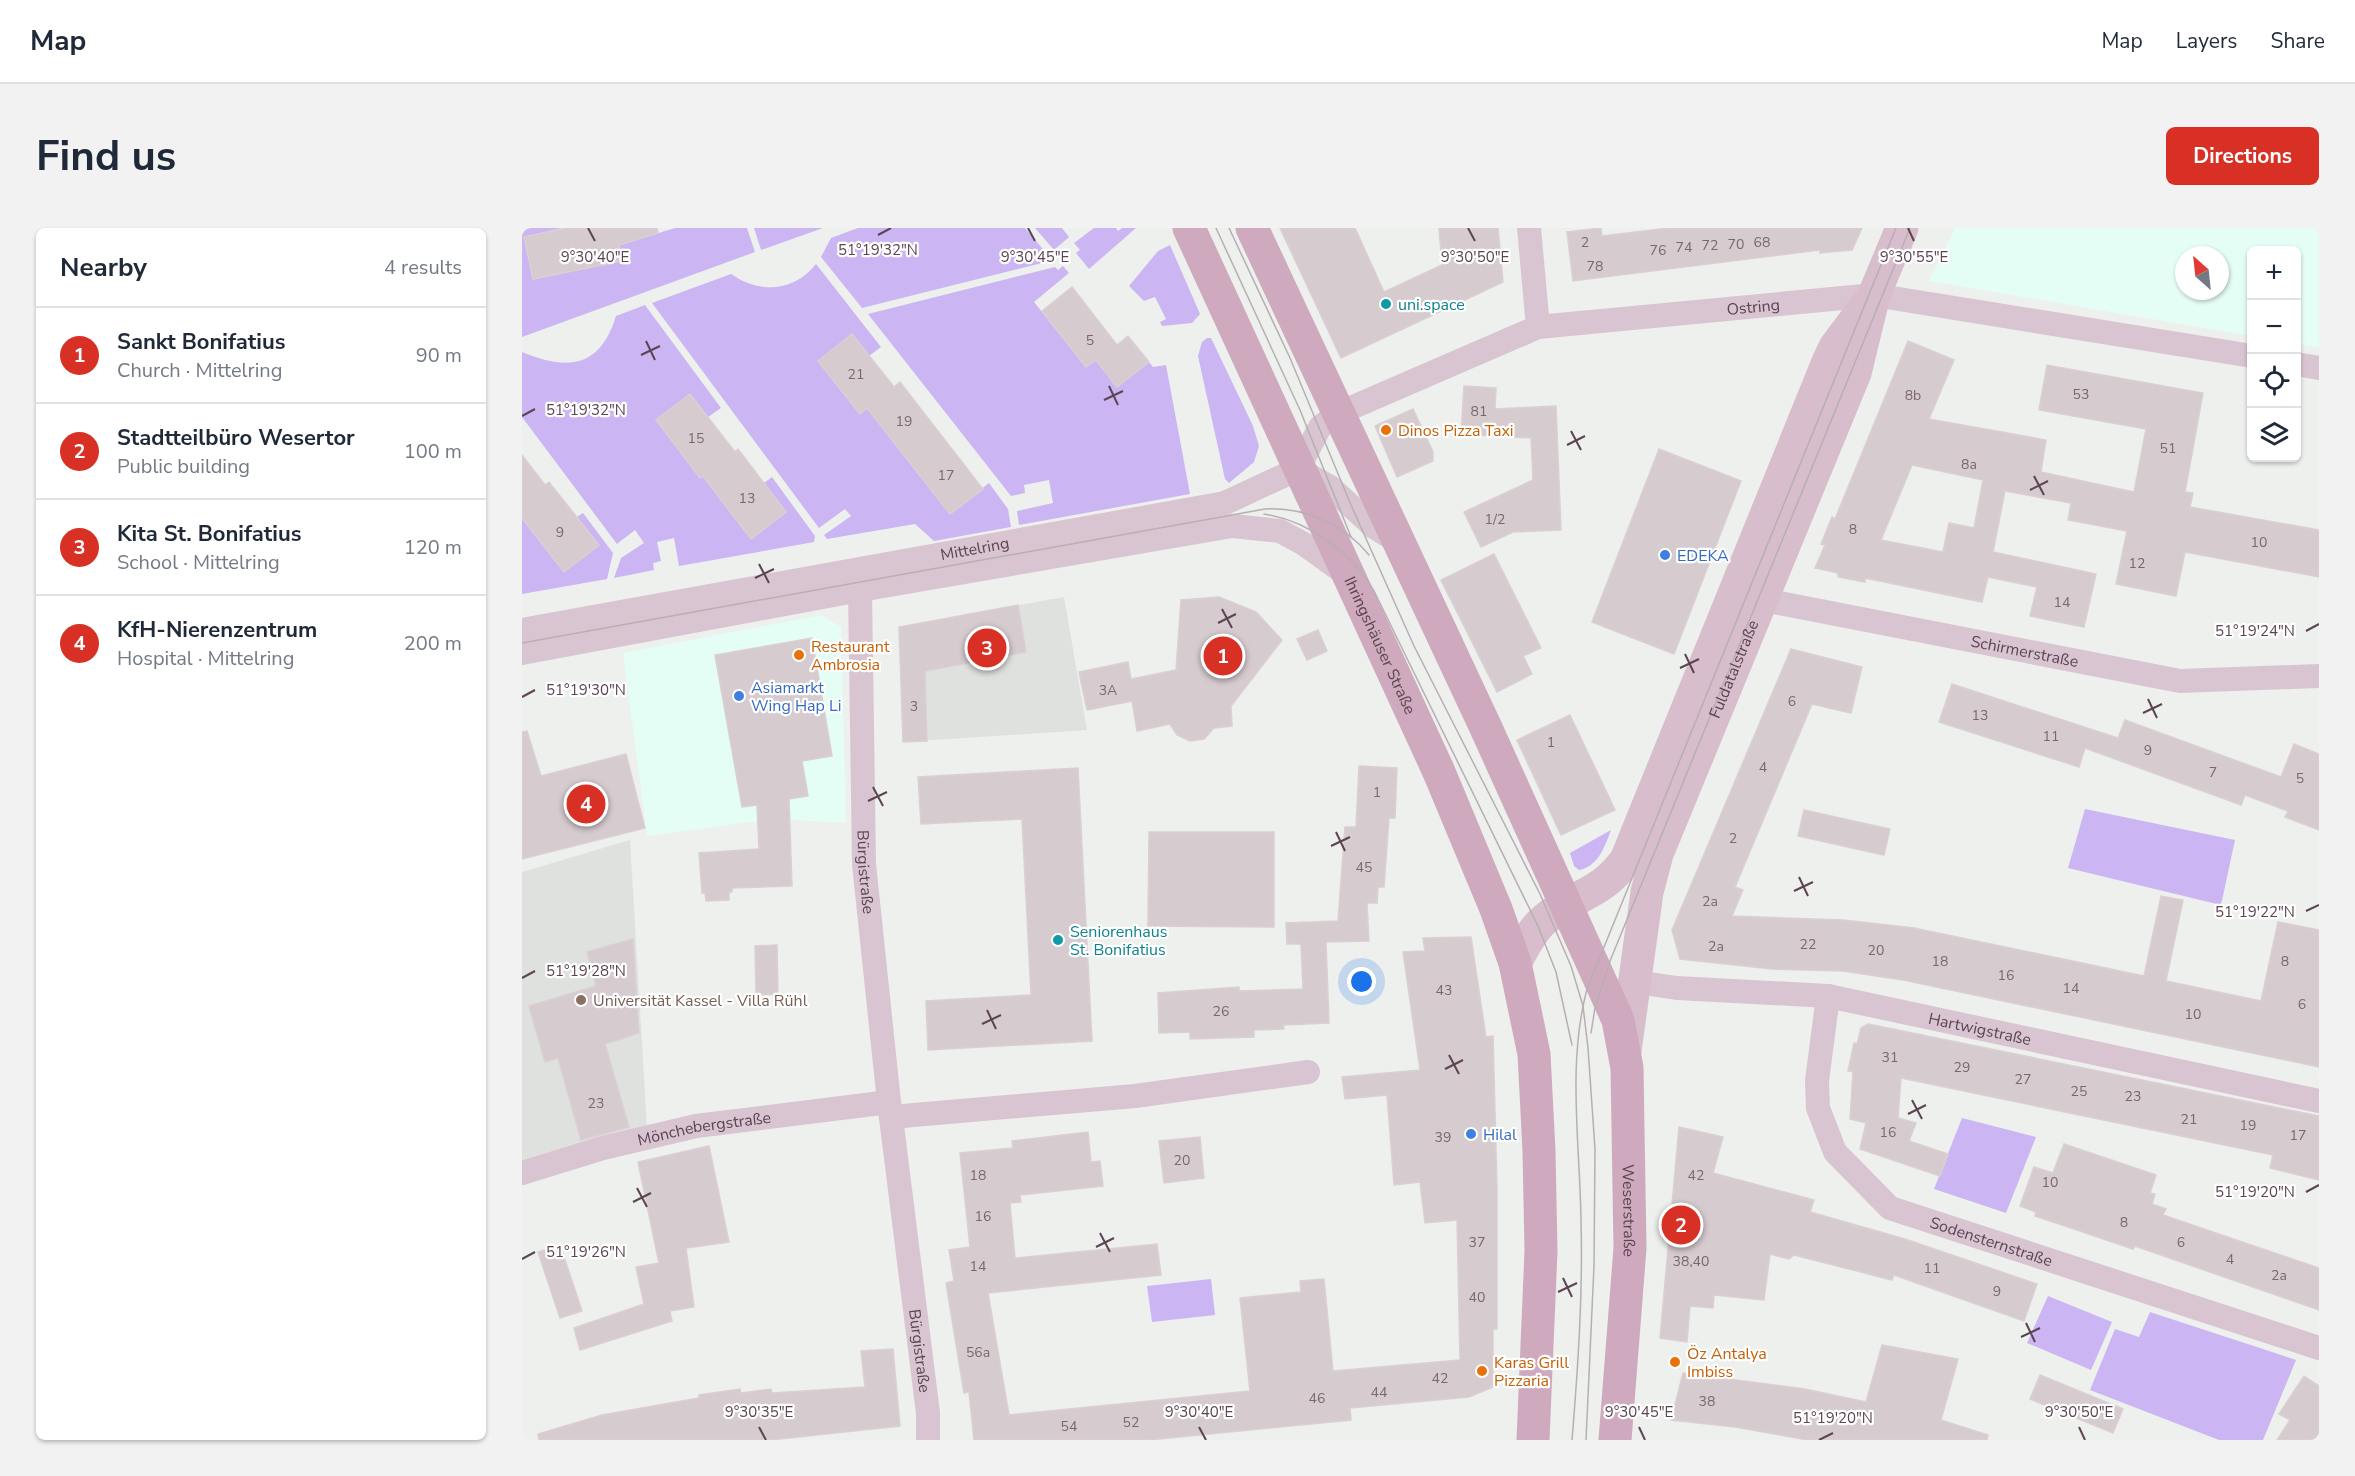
<!DOCTYPE html>
<meta charset="utf-8">
<style>
:root{--surface:#fff;--page:#f2f2f3;--text:#1f2937;--muted:#747a83;--line:#e0e1e3;--accent:#d93025}
body{margin:0;font-family:"Nunito Sans",sans-serif;background:var(--page);color:var(--text)}
.controls{position:absolute;right:18px;top:18px;display:grid;overflow:hidden;border-radius:9px;box-shadow:0 2px 4px #0004}
.controls button{width:54px;height:54px;display:grid;place-items:center;padding:0;border:0;border-bottom:2px solid var(--line);background:var(--surface);color:var(--text);font:30px sans-serif}
.compass{position:absolute;left:1653px;top:18px;width:54px;height:54px;border-radius:50%;background:var(--surface);box-shadow:0 2px 4px #0004;rotate:333deg}
.you{position:absolute;left:840px;top:754px;width:21px;height:21px;margin:-15px;border:4px solid #fff;border-radius:50%;background:#1a73e8;box-shadow:0 0 0 9px #1a73e833}
.badge{display:grid;place-items:center;width:39px;height:39px;border-radius:50%;background:var(--accent);color:#fff;font-size:20px;font-weight:700}
.pin{position:absolute;translate:-50% -50%;border:3px solid #fff;box-shadow:0 2px 6px #0006}
.list{margin:0;padding:0;list-style:none}
h2{display:flex;justify-content:space-between;align-items:center;height:78px;margin:0;padding:0 24px;font-size:26px}
h2 small{font-size:20px;font-weight:400;color:var(--muted)}
.list li{display:grid;grid-template-columns:39px 1fr auto;gap:18px;align-items:center;box-sizing:border-box;height:96px;padding:0 24px;border-top:2px solid var(--line)}
.list b{display:block;font-size:22px;white-space:nowrap}
.list p{margin:0;font-size:20px;white-space:nowrap;color:var(--muted)}
.list em{font-size:20px;font-style:normal;color:var(--muted)}
.icon{flex:none;width:33px;height:33px;fill:none;stroke:currentColor;stroke-width:2;stroke-linecap:round;stroke-linejoin:round}
.map{position:relative;flex:none;width:1797px;height:1212px;overflow:hidden;border-radius:9px}
header{display:flex;align-items:center;gap:36px;box-sizing:border-box;height:84px;padding:0 30px;background:var(--surface);border-bottom:2px solid var(--line)}
header strong{font-size:28px}
nav{display:flex;gap:33px;margin-inline-start:auto;font-size:21px}
.intro{display:flex;align-items:center;justify-content:space-between;box-sizing:border-box;height:144px;padding:0 36px}
h1{margin:0;font-size:42px}
.button{padding:15px 27px;border-radius:9px;background:var(--accent);color:#fff;font-size:21px;font-weight:700}
main{display:flex;gap:36px;padding:0 36px}
aside{flex:1;background:var(--surface);border-radius:9px;box-shadow:0 2px 4px #0004}
.map>svg:first-child{display:block}
.commercial{fill:#e4fdf5;fill-rule:evenodd}
.education{fill:#dfe1de}
.green{fill:#cbb6f3}
.building{fill:#d6cbcf;stroke:#dad0d3;stroke-width:1.5;fill-rule:evenodd}
.lines{fill:none;stroke-linecap:round;stroke-linejoin:round}
.street{stroke:#d9c5d1;stroke-width:24}
.secondary{stroke:#d8bdcc;stroke-width:33}
.primary{stroke:#cfaabe;stroke-width:33}
.tram{stroke:#b8afb3;stroke-width:1.5}
.ticks{fill:none;stroke:#5c4452;stroke-width:2}
.culture-dot{fill:#0f9aa8;stroke:#fff;stroke-width:2}
.food-dot{fill:#e8710a;stroke:#fff;stroke-width:2}
.shop-dot{fill:#3f7fe0;stroke:#fff;stroke-width:2}
.education-dot{fill:#8d6e63;stroke:#fff;stroke-width:2}
.labels{text-anchor:middle;stroke-width:4.5;stroke-linejoin:round;paint-order:stroke}
.number-label{font-size:14px;fill:#7a6671}
.culture-label{font-size:16px;fill:#0d838f;stroke:#fff;text-anchor:start}
.street-label{font-size:16px;fill:#5c4452;stroke:#fff}
.food-label{font-size:16px;fill:#c56008;stroke:#fff;text-anchor:start}
.shop-label{font-size:16px;fill:#366cbe;stroke:#fff;text-anchor:start}
.education-label{font-size:16px;fill:#785e54;stroke:#fff;text-anchor:start}
.ticks-label{font-size:15px;text-anchor:middle;fill:#5c4452;stroke:#fff;stroke-width:4.5;stroke-linejoin:round;paint-order:stroke}
</style>
<header>
<strong>Map</strong>
<nav><a>Map</a><a>Layers</a><a>Share</a></nav>
</header>
<div class="intro"><h1>Find us</h1><a class="button">Directions</a></div>
<main>
<aside>
<h2>Nearby<small>4 results</small></h2>
<ul class="list">
<li><span class="badge">1</span><div><b>Sankt Bonifatius</b><p>Church · Mittelring</p></div><em>90 m</em></li>
<li><span class="badge">2</span><div><b>Stadtteilbüro Wesertor</b><p>Public building</p></div><em>100 m</em></li>
<li><span class="badge">3</span><div><b>Kita St. Bonifatius</b><p>School · Mittelring</p></div><em>120 m</em></li>
<li><span class="badge">4</span><div><b>KfH-Nierenzentrum</b><p>Hospital · Mittelring</p></div><em>200 m</em></li>
</ul>
</aside>
<div class="map">
<svg width="1797" height="1212" viewBox="0 0 1797 1212">
<rect width="100%" height="100%" fill="#edf0ed"/>
<g class="commercial">
<path d="M1433,0H1797V120L1775,116L1774,22H1730L1729,108L1407,53ZM1662,27H1698V63H1662Z"/>
<polygon points="299,387 319,399 324,595 251,591 125,608 101,425"/>
</g>
<g class="education">
<polygon points="542,369 565,502 381,514 377,399"/>
<polygon points="108,612 125,900 0,937 0,644"/>
</g>
<g class="green">
<polygon points="0,0 40,0 2,9 11,51 100,33 93,0 127,8 153,0 225,0 233,24 0,109"/>
<polygon points="232,0 301,0 239,22"/>
<polygon points="336,0 503,0 526,27 528,33 340,80 299,29 309,10"/>
<polygon points="513,0 540,0 547,9 532,22"/>
<polygon points="572,0 594,0 596,3 600,0 614,0 567,41 554,25 558,22 552,15"/>
<polygon points="648,17 678,86 670,95 640,98 638,94 644,91 633,69 622,73 607,58 636,23"/>
<path d="M294,36L359,119L347,128L330,106L296,133L337,185L345,180L428,286L467,255L486,281L489,299L412,313L393,296L305,311L302,307L329,288L323,281L297,300L130,75L209,46C238,66 272,64 294,36Z"/>
<polygon points="541,38 547,45 512,74 564,139 574,132 595,159 627,134 631,139 644,137 668,266 497,297 495,283 531,275 527,252 502,257 503,265 489,268 346,86 533,39 536,42"/>
<path d="M123,77L199,180L186,189L168,166L134,192L178,250L181,248L229,311L264,284L242,255L250,249L293,308L292,314L157,338L152,310L135,314L139,333L131,335L132,342L92,350L99,330L122,315L113,302L95,316L0,189V124C46,143 78,140 94,88Z"/>
<polygon points="685,110 689,110 731,198 737,218 732,234 707,255 703,251 676,128 680,114"/>
<polygon points="61,285 91,325 85,351 0,366 0,290 42,344 77,317 55,289"/>
<polygon points="1563,581 1713,612 1699,677 1546,640"/>
<path d="M1089,602C1083,618 1076,639 1057,642L1052,638L1048,625Z"/>
<polygon points="1440,890 1514,909 1484,985 1412,961"/>
<polygon points="689,1051 693,1087 630,1094 625,1058"/>
<polygon points="1526,1068 1590,1094 1569,1142 1505,1115"/>
<polygon points="1628,1084 1774,1132 1741,1212 1697,1212 1568,1162 1593,1101 1617,1109"/>
</g>
<g class="building">
<polygon points="45,0 135,0 136,5 97,17 100,33 11,51 2,9"/>
<polygon points="758,0 833,0 862,64 920,37 917,0 976,0 981,54 819,130"/>
<polygon points="1079,0 1080,8 1147,0 1340,0 1330,22 1298,25 1298,22 1051,53 1045,4"/>
<polygon points="550,59 595,117 606,108 627,134 595,159 574,132 564,139 520,83"/>
<polygon points="330,106 372,159 378,154 461,261 428,286 345,180 338,186 296,133"/>
<path d="M1386,113L1432,132L1407,191L1524,212L1519,244L1612,264L1624,201L1517,182L1525,137L1681,165L1663,264L1671,265L1668,279L1797,302V349L1663,324L1654,368L1594,356L1605,303L1546,292L1549,275L1483,263L1471,324L1574,346L1562,399L1508,388L1515,359L1466,349L1460,374L1343,350V354L1316,349V345L1293,340L1303,317L1299,316L1310,289L1313,291ZM1390,237L1461,252L1452,300L1427,295L1421,324L1359,312Z"/>
<polygon points="942,158 974,160 973,181 1034,178 1039,302 991,304 959,319 942,284 1011,252 1009,210 939,206"/>
<polygon points="168,166 213,224 216,221 264,284 229,311 181,248 178,250 134,192"/>
<polygon points="891,181 911,224 911,233 875,249 853,198"/>
<polygon points="1137,221 1219,253 1152,426 1070,394"/>
<polygon points="0,227 23,257 27,254 77,317 42,344 0,290"/>
<polygon points="972,326 1019,420 1001,428 1010,446 975,464 919,352"/>
<polygon points="697,369 734,384 760,412 709,478 710,498 692,500 682,511 668,513 655,507 648,496 615,503 610,473 565,482 557,444 606,434 609,451 654,442 659,372"/>
<polygon points="496,377 504,424 403,443 405,513 381,514 377,399"/>
<polygon points="796,402 805,423 785,432 775,411"/>
<polygon points="290,410 310,528 280,533 286,568 267,571 270,658 210,660 210,664 207,664 207,672 184,673 183,665 180,665 177,625 237,621 235,577 220,579 193,427"/>
<polygon points="1269,421 1340,439 1329,485 1290,476 1213,659 1221,662 1210,688 1322,692 1392,700 1622,748 1639,668 1661,672 1644,753 1739,773 1756,694 1797,702 1797,839 1381,752 1321,743 1250,741 1158,731 1150,702"/>
<polygon points="1430,456 1596,510 1603,492 1759,549 1772,516 1797,526 1797,602 1763,589 1766,583 1723,567 1719,577 1563,520 1557,539 1417,494"/>
<polygon points="1048,487 1093,582 1039,607 995,512"/>
<polygon points="5,503 19,548 104,526 123,600 0,631 0,504"/>
<polygon points="837,538 875,540 873,590 867,590 862,659 856,659 855,675 845,675 847,713 804,714 807,795 761,797 762,801 732,802 732,809 668,811 668,804 637,805 636,765 717,759 717,763 781,761 779,716 765,716 764,695 816,693 823,599 834,599"/>
<polygon points="556,540 570,813 406,822 404,773 509,767 500,591 399,596 396,549"/>
<polygon points="1282,582 1368,601 1362,627 1276,608"/>
<polygon points="627,604 752,604 752,699 626,698"/>
<polygon points="949,709 964,809 971,808 975,960 975,1101 971,1101 971,1159 947,1169 828,1180 829,1192 627,1212 452,1212 447,1164 442,1165 424,1055 432,1053 427,1022 448,1019 438,925 491,920 490,913 566,904 569,934 578,933 581,958 498,967 499,974 488,975 493,1030 635,1016 639,1047 466,1065 487,1187 728,1163 718,1070 779,1064 778,1053 802,1051 811,1143 938,1132 935,992 903,995 898,954 872,957 865,867 823,871 820,849 898,842 881,724 903,723 901,710"/>
<polygon points="111,711 117,805 83,816 107,899 59,912 36,830 23,834 7,778 74,758 65,724"/>
<polygon points="255,717 256,766 234,767 233,718"/>
<polygon points="1346,796 1797,888 1797,952 1748,940 1751,927 1379,850 1376,890 1394,895 1387,913 1426,926 1418,948 1338,921 1344,895 1328,891 1331,844 1326,843 1332,815 1335,816 1339,800"/>
<polygon points="1157,899 1201,909 1191,945 1292,972 1288,984 1383,1011 1515,1056 1502,1093 1372,1047 1370,1052 1272,1027 1267,1031 1248,1026 1242,1072 1192,1067 1191,1080 1168,1078 1165,1114 1138,1110"/>
<polygon points="678,909 682,950 642,955 637,913"/>
<polygon points="1542,916 1634,947 1628,965 1633,966 1630,976 1644,981 1641,987 1797,1040 1797,1082 1613,1018 1611,1021 1546,999 1513,988 1514,984 1498,978 1512,939 1531,945"/>
<polygon points="187,918 207,1014 164,1020 172,1079 148,1083 150,1093 58,1122 52,1100 122,1076 114,1039 137,1035 116,934"/>
<polygon points="38,1017 60,1083 38,1090 16,1024"/>
<polygon points="1360,1117 1436,1131 1419,1192 1466,1207 1465,1212 1286,1212 1213,1199 1149,1192 1161,1145 1283,1161 1344,1174"/>
<polygon points="371,1121 378,1198 248,1212 17,1212 16,1206 80,1187 177,1170 177,1167 218,1161 219,1165 249,1161 250,1165 343,1159 339,1123"/>
<polygon points="1518,1147 1601,1181 1591,1205 1508,1171"/>
<polygon points="1782,1148 1797,1158 1797,1212 1755,1212 1768,1192 1757,1186"/>
</g>
<g class="lines">
<g class="street">
<polyline points="1007,0 1016,99"/>
<polyline points="1774,136 1797,140"/>
<path id="s1" d="M776,241L798,199L815,186L1016,99L1352,67L1730,128"/>
<path id="s2" d="M338,362L342,636L367,874L406,1185V1212"/>
<path id="s3" d="M1226,369L1658,453L1797,448"/>
<path id="s4" d="M0,402L703,275L776,241L808,259L852,299L878,315"/>
<polyline points="0,425 338,362 710,298 758,303 782,316 825,347"/>
<path id="s5" d="M1114,754L1155,760L1306,768L1797,873"/>
<path id="s6" d="M1306,768L1295,853L1296,880L1313,924L1368,980L1797,1120"/>
<polyline points="369,889 613,868 786,844"/>
<path id="s7" d="M0,945L81,920L174,898L367,874"/>
</g>
<g class="secondary">
<path d="M993,735C1001,721 1009,703 1022,692C1052,666 1078,668 1104,632L1306,134L1313,119L1345,76"/>
<path id="s8" d="M1103,823L1125,664L1135,626L1333,145L1352,67L1380,0"/>
</g>
<g class="primary">
<path id="s9" d="M667,0L917,544L974,681L993,735L1012,826L1017,923L1019,1023L1011,1212"/>
<path id="s10" d="M730,0L964,500L1096,792L1105,840L1108,1020L1093,1212"/>
</g>
<g class="tram">
<polyline points="694,0 778,182 829,309"/>
<polyline points="707,0 768,130 829,277 892,418 1018,666 1049,738 1061,778 1066,820 1073,921 1072,1038 1064,1212"/>
<path d="M742,286C787,293 829,324 852,363L1016,698L1034,744L1050,817"/>
<path d="M0,415L743,281C783,279 822,296 847,327"/>
<polyline points="1069,805 1073,780 1088,733 1388,0"/>
<path d="M1050,1212C1056,1139 1061,1066 1059,993C1058,915 1045,836 1065,761L1374,0"/>
</g>
</g>
<path class="ticks" d="M66,0L73,13M506,0L513,13M946,0L953,13M1386,0L1392,13M356,7L369,0M124,113L133,132M119,127L138,118M587,158L596,177M582,172L601,163M0,188L13,181M1049,203L1059,222M1045,217L1063,208M1512,248L1522,267M1508,262L1526,253M237,336L247,355M233,350L252,341M700,381L710,400M696,395L714,386M1784,403L1797,396M1163,426L1172,445M1158,440L1177,431M0,469L13,462M1626,471L1635,490M1621,485L1640,476M351,559L361,578M346,573L365,564M814,604L823,623M809,618L828,609M1277,649L1286,668M1272,663L1291,654M1784,683L1797,677M0,750L13,743M465,782L474,801M460,796L479,787M927,827L937,846M923,841L941,832M1390,872L1400,891M1386,886L1404,877M115,960L125,979M1784,964L1797,957M111,974L129,965M578,1005L588,1024M574,1019L592,1010M0,1031L13,1024M1041,1050L1050,1069M1036,1064L1055,1055M1504,1095L1513,1114M1499,1109L1518,1100M237,1199L244,1212M677,1199L684,1212M1117,1199L1123,1212M1557,1199L1563,1212M1297,1212L1311,1205"/>
<g class="culture-dot">
<circle cx="864" cy="76" r="6"/>
<circle cx="536" cy="712" r="6"/>
</g>
<g class="food-dot">
<circle cx="864" cy="202" r="6"/>
<circle cx="277" cy="427" r="6"/>
<circle cx="1153" cy="1134" r="6"/>
<circle cx="960" cy="1143" r="6"/>
</g>
<g class="shop-dot">
<circle cx="1143" cy="327" r="6"/>
<circle cx="217" cy="468" r="6"/>
<circle cx="949" cy="906" r="6"/>
</g>
<circle class="education-dot" cx="59" cy="772" r="6"/>
<g class="labels">
<g class="number-label">
<text x="1063" y="19">2</text>
<text x="1240" y="19">68</text>
<text x="1214" y="21">70</text>
<text x="1188" y="22">72</text>
<text x="1162" y="24">74</text>
<text x="1136" y="27">76</text>
<text x="1073" y="43">78</text>
<text x="568" y="117">5</text>
<text x="334" y="151">21</text>
<text x="1559" y="171">53</text>
<text x="1391" y="172">8b</text>
<text x="957" y="188">81</text>
<text x="382" y="198">19</text>
<text x="174" y="215">15</text>
<text x="1646" y="225">51</text>
<text x="1447" y="241">8a</text>
<text x="424" y="252">17</text>
<text x="225" y="275">13</text>
<text x="973" y="296">1/2</text>
<text x="1331" y="306">8</text>
<text x="38" y="309">9</text>
<text x="1737" y="319">10</text>
<text x="1615" y="340">12</text>
<text x="1540" y="379">14</text>
<text x="586" y="467">3A</text>
<text x="1270" y="478">6</text>
<text x="392" y="483">3</text>
<text x="1458" y="492">13</text>
<text x="1529" y="513">11</text>
<text x="1029" y="519">1</text>
<text x="1626" y="527">9</text>
<text x="1241" y="544">4</text>
<text x="1691" y="549">7</text>
<text x="1778" y="555">5</text>
<text x="855" y="569">1</text>
<text x="1211" y="615">2</text>
<text x="842" y="644">45</text>
<text x="1188" y="678">2a</text>
<text x="1286" y="721">22</text>
<text x="1194" y="723">2a</text>
<text x="1354" y="727">20</text>
<text x="1418" y="738">18</text>
<text x="1763" y="738">8</text>
<text x="1484" y="752">16</text>
<text x="1549" y="765">14</text>
<text x="922" y="767">43</text>
<text x="1780" y="781">6</text>
<text x="699" y="788">26</text>
<text x="1671" y="791">10</text>
<text x="1368" y="834">31</text>
<text x="1440" y="844">29</text>
<text x="1501" y="856">27</text>
<text x="1557" y="868">25</text>
<text x="1611" y="873">23</text>
<text x="74" y="880">23</text>
<text x="1667" y="896">21</text>
<text x="1726" y="902">19</text>
<text x="1366" y="909">16</text>
<text x="1776" y="912">17</text>
<text x="921" y="914">39</text>
<text x="660" y="937">20</text>
<text x="456" y="952">18</text>
<text x="1174" y="952">42</text>
<text x="1528" y="959">10</text>
<text x="461" y="993">16</text>
<text x="1602" y="999">8</text>
<text x="955" y="1019">37</text>
<text x="1659" y="1019">6</text>
<text x="1708" y="1036">4</text>
<text x="1169" y="1038">38,40</text>
<text x="456" y="1043">14</text>
<text x="1410" y="1045">11</text>
<text x="1757" y="1052">2a</text>
<text x="1475" y="1068">9</text>
<text x="955" y="1074">40</text>
<text x="456" y="1129">56a</text>
<text x="918" y="1155">42</text>
<text x="857" y="1169">44</text>
<text x="795" y="1175">46</text>
<text x="1185" y="1178">38</text>
<text x="609" y="1199">52</text>
<text x="547" y="1203">54</text>
</g>
<g class="culture-label">
<text x="876" y="82">uni.space</text>
<text x="548" y="709">Seniorenhaus<tspan x="548" dy="18">St. Bonifatius</tspan></text>
</g>
<g class="street-label">
<text dy="6" stroke="none"><textPath href="#s1" startOffset="504">Ostring</textPath></text>
<text dy="6" stroke="none"><textPath href="#s4" startOffset="460">Mittelring</textPath></text>
<text dy="6" stroke="none"><textPath href="#s9" startOffset="459">Ihringshäuser Straße</textPath></text>
<text dy="6" stroke="none"><textPath href="#s3" startOffset="282">Schirmerstraße</textPath></text>
<text dy="6" stroke="none"><textPath href="#s8" startOffset="400">Fuldatalstraße</textPath></text>
<text dy="6" stroke="none"><textPath href="#s2" startOffset="282">Bürgistraße</textPath></text>
<text dy="6" stroke="none"><textPath href="#s5" startOffset="348">Hartwigstraße</textPath></text>
<text dy="6" stroke="none"><textPath href="#s7" startOffset="188">Mönchebergstraße</textPath></text>
<text dy="6" stroke="none"><textPath href="#s10" startOffset="1064">Weserstraße</textPath></text>
<text dy="6" stroke="none"><textPath href="#s6" startOffset="345">Sodensternstraße</textPath></text>
<text dy="6" stroke="none"><textPath href="#s2" startOffset="764">Bürgistraße</textPath></text>
</g>
<g class="food-label">
<text x="876" y="208">Dinos Pizza Taxi</text>
<text x="289" y="424">Restaurant<tspan x="289" dy="18">Ambrosia</tspan></text>
<text x="1165" y="1131">Öz Antalya<tspan x="1165" dy="18">Imbiss</tspan></text>
<text x="972" y="1140">Karas Grill<tspan x="972" dy="18">Pizzaria</tspan></text>
</g>
<g class="shop-label">
<text x="1155" y="333">EDEKA</text>
<text x="229" y="465">Asiamarkt<tspan x="229" dy="18">Wing Hap Li</tspan></text>
<text x="961" y="912">Hilal</text>
</g>
<g class="education-label">
<text x="71" y="778">Universität Kassel - Villa Rühl</text>
</g>
</g>
<g class="ticks-label">
<text x="356" y="27">51°19'32"N</text>
<text x="73" y="34">9°30'40"E</text>
<text x="513" y="34">9°30'45"E</text>
<text x="953" y="34">9°30'50"E</text>
<text x="1392" y="34">9°30'55"E</text>
<text x="64" y="187">51°19'32"N</text>
<text x="1733" y="408">51°19'24"N</text>
<text x="64" y="467">51°19'30"N</text>
<text x="1733" y="689">51°19'22"N</text>
<text x="64" y="748">51°19'28"N</text>
<text x="1733" y="969">51°19'20"N</text>
<text x="64" y="1029">51°19'26"N</text>
<text x="237" y="1189">9°30'35"E</text>
<text x="677" y="1189">9°30'40"E</text>
<text x="1117" y="1189">9°30'45"E</text>
<text x="1557" y="1189">9°30'50"E</text>
<text x="1311" y="1195">51°19'20"N</text>
</g>
</svg>
<div class="controls">
<button>+</button>
<button>−</button>
<button><svg class="icon" aria-label="locate" viewBox="0 0 24 24"><circle cx="12" cy="12" r="6"/><path d="M12 2v4M12 18v4M2 12h4M18 12h4"/></svg></button>
<button><svg class="icon" aria-label="layers" viewBox="0 0 24 24"><path d="M12 4l9 5-9 5-9-5zM3 14l9 5 9-5"/></svg></button>
</div>
<svg class="compass" viewBox="-18 -18 36 36"><path d="M0-13l5 13h-10z" fill="#e53935"/><path d="M0 13l5-13h-10z" fill="#747a83"/></svg>
<div class="you"></div>
<div class="pin badge" style="left:701px;top:428px">1</div>
<div class="pin badge" style="left:1159px;top:997px">2</div>
<div class="pin badge" style="left:465px;top:420px">3</div>
<div class="pin badge" style="left:64px;top:576px">4</div>
</div>
</main>
